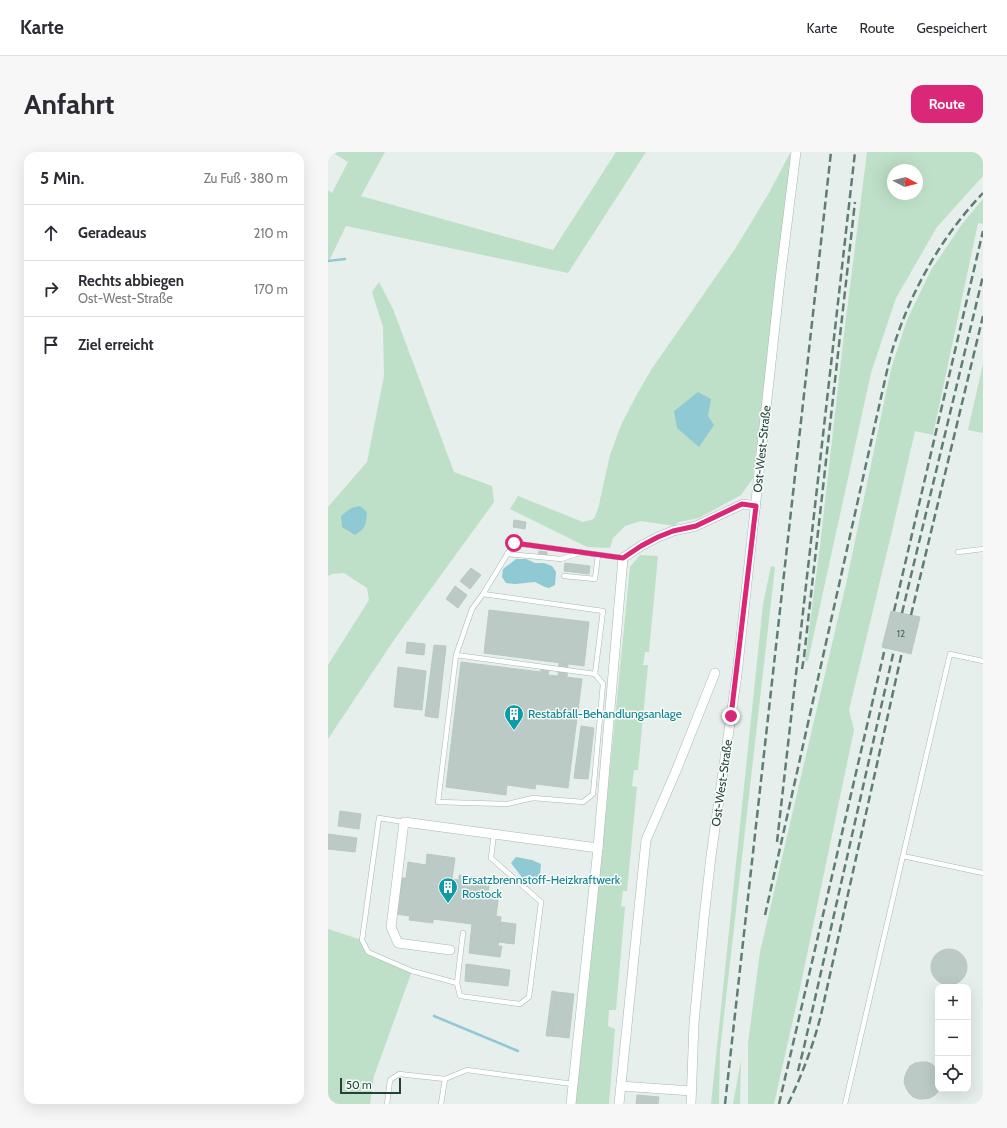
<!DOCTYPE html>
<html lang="de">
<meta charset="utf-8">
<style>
:root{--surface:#fff;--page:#f7f7f7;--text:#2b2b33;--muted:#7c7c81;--line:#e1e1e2;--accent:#db2777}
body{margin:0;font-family:Cabin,sans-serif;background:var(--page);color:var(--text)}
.controls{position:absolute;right:12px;bottom:12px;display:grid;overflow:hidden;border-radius:8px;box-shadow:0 4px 16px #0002}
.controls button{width:36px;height:36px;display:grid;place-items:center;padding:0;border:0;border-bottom:1px solid var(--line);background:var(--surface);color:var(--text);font:20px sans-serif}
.compass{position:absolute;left:559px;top:12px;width:36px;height:36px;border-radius:50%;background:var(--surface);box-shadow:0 4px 16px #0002;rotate:97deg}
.scale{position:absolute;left:12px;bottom:10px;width:61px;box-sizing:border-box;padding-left:4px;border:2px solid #24423a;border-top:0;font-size:11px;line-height:14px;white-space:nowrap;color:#24423a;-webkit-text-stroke:3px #f7fbf9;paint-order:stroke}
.stop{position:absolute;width:12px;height:12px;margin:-9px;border:3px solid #db2777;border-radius:50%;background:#fff}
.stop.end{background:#db2777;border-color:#fff;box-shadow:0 1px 4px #0008}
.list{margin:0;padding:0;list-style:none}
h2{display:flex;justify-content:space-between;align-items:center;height:52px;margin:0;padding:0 16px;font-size:17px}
h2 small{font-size:13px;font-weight:400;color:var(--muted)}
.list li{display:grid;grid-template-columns:26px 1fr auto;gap:12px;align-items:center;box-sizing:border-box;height:56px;padding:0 16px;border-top:1px solid var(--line)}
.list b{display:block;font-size:15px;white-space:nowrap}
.list p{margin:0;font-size:13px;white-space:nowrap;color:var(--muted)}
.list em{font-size:13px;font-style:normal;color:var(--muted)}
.icon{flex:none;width:22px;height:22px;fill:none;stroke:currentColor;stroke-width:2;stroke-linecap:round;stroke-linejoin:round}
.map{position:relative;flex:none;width:655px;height:952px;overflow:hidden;border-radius:12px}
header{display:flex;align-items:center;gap:24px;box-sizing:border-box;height:56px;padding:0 20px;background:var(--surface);border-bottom:1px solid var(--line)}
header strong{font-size:19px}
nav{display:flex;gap:22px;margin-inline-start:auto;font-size:14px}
.intro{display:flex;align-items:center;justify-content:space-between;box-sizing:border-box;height:96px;padding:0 24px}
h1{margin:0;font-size:28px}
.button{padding:10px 18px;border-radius:12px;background:var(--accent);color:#fff;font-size:14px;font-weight:700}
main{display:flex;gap:24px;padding:0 24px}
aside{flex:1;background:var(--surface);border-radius:12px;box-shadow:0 4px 16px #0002}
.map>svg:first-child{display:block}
.green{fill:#bfe0c8;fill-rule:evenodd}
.water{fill:#8ec9d4}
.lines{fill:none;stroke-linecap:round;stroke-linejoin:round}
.stream{stroke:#8ec9d4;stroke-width:2.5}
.building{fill:#bbcac4;stroke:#b8c9c2}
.lane-casing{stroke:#a8b8b2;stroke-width:5.5}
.street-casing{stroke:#a8b8b2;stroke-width:10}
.lane{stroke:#fff;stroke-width:4.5}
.street{stroke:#fff;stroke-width:9}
.rail{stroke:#5f7d75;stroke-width:2.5;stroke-dasharray:8 4;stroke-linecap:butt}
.route{stroke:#db2777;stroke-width:5}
.labels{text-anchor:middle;stroke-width:3;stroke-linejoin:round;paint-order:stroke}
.number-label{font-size:10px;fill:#4a645c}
.street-label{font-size:12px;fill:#24423a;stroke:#f7fbf9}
.culture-label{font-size:12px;fill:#0d838f;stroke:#f7fbf9;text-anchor:start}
</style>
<header>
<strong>Karte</strong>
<nav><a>Karte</a><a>Route</a><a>Gespeichert</a></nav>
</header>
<div class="intro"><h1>Anfahrt</h1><a class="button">Route</a></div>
<main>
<aside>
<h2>5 Min.<small>Zu Fuß · 380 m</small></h2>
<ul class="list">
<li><svg class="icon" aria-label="ahead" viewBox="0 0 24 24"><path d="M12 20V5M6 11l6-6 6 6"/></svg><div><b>Geradeaus</b></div><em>210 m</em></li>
<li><svg class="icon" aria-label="right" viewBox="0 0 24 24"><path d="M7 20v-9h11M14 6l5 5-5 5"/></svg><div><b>Rechts abbiegen</b><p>Ost-West-Straße</p></div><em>170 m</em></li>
<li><svg class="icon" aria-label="arrive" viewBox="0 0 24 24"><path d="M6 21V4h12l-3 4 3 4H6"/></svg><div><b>Ziel erreicht</b></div></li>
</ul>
</aside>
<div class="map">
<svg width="655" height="952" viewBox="0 0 655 952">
<rect width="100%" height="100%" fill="#e6efeb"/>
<g class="green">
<polygon points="4,0 57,0 33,44 225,98 288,0 318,0 240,121 18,74 0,111 0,38 4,41 20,10"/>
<path d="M539,0H655V24L609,75L568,146L543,221L480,509H477L492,394L516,182ZM565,18H589V42H565Z"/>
<polygon points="462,1 462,19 425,326 413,343 371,366 351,370 346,374 313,369 297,374 285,386 282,396 259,395 182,357 190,344 255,370 266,367 270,357 282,303 293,273 308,244 323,218 407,97 441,41"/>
<polygon points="655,47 655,72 650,71 605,283 587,279 565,375 521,558 526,578 471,841 446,952 420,952 420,891 432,800 518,432 563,217 579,168 603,118 634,72"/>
<polygon points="51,130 65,157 126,320 164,334 166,350 68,485 0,587 0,513 41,448 39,436 16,421 4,422 0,424 0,355 39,310 56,224 55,175 44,140"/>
<polygon points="655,212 655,281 640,278"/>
<polygon points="312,403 330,404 321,500 317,500 315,513 320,513 310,618 306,618 304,634 309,635 299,739 295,739 293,754 297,755 288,858 281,858 280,874 287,877 281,952 247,952 262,819 302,415"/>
<polygon points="443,414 447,415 392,899 391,952 383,952 435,452"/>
<polygon points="0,777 34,788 40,800 84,819 46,924 42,952 0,952"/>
<polygon points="413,908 412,952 405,952"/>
</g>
<g class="water">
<polygon points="370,240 383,247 380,264 386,273 371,295 349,276 346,259"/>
<path d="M32,354L39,360C38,373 38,376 27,383L14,375L13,364L23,356Z"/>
<polygon points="188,407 198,407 207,411 216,411 224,414 228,420 227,433 221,436 217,435 207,430 187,432 178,431 174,425 175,417"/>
<polygon points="188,705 204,708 213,712 212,722 209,729 196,728 183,711"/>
</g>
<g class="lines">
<g class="stream">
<polyline points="0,109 17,107"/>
<polyline points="106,864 190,899"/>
</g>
</g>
<g class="building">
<polygon points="186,368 198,370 197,377 185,375"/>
<polygon points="211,399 219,400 219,404 210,403"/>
<polygon points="237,411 262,414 261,422 236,419"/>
<polygon points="143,416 153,423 142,437 132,429"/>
<polygon points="127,434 139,443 130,456 118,447"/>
<polygon points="161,458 261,470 256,514 156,501"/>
<polygon points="563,459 592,465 583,502 554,495"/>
<polygon points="79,490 97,492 96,503 78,501"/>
<polygon points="106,493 118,494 110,566 97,564"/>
<polygon points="133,510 213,520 213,517 221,518 220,523 254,527 240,636 208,632 207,637 179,633 178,643 118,635"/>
<polygon points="231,511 240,512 239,525 230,524"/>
<polygon points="70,515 98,519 94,558 66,555"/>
<polygon points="253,574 266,576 260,627 246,626"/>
<polygon points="12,659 33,662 31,677 10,674"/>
<polygon points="0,682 29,686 27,700 0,697"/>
<polygon points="99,702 127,706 124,727 131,728 131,723 162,727 160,740 171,741 168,764 173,765 170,794 174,794 172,805 141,801 144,772 105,767 105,771 81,768 82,764 68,762 72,726 78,726 80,710 98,713"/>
<polygon points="172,770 188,772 186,792 170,790"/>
<circle cx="621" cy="815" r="18"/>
<polygon points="138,812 182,818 180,834 137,829"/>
<polygon points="224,839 229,840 224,884 218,884"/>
<polygon points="229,840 246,842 241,886 224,884"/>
<polygon points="593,910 599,910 604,912 610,918 611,938 607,943 602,946 596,947 591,947 585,945 581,941 578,936 576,930 577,924 579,919 582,914 587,911"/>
<polygon points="309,943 331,945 330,952 308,952"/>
</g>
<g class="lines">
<defs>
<g id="lane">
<polyline points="630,400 655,397"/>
<polyline points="179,402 233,407 252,401"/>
<polyline points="236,424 267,427 270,403"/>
<polyline points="155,442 275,459 267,522 275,532 265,642 255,650 205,646 179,652 110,650 128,503 144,457 155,442 186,391 295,406"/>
<polyline points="128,503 267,522"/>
<polyline points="76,670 51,666 34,788 40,800 84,819 129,831 132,844 192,852 201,845 213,750 163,706 166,681"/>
<polyline points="575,704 655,721"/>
<polyline points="129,831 135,781"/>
<polyline points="59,952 62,928 71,922 117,927 139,918 245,932"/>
<polyline points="113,952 117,927"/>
<polyline points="517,952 622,502 655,509"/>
</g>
<g id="street">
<polyline points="122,798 70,791 63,775 76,670 270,696"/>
<polyline points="293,934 363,939"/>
<polyline points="243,952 270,696 295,406 313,394 330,385 345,379 368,374 415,352 428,354"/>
<polyline points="291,952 318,688 348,619 387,521"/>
<polyline points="363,952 366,871 376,766 383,704 409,522 452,128 468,0"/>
</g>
</defs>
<use href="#lane" class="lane-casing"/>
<use href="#street" class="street-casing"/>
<use href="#lane" class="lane"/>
<use href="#street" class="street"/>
<g class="rail">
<polyline points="566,459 655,79"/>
<polyline points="574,461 655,124"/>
<polyline points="583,463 655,164"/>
<polyline points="474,517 476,505 527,50"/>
<polyline points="449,690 527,0"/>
<path d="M437,763L554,241C558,224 561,207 567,190C585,135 615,83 655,41"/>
<polyline points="470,919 476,895 566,498"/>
<polyline points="397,952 503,0"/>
<polyline points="451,952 557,496"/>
<path d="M460,952C474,923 485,894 493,863L574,500"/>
</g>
</g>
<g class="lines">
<polyline class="route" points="186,391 295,406 313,394 330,385 345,379 368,374 414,352 428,354 403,564"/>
</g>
<defs>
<symbol id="building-pin" viewBox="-11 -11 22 30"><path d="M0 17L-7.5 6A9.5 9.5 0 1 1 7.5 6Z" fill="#0f9aa8" stroke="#f7fbf9"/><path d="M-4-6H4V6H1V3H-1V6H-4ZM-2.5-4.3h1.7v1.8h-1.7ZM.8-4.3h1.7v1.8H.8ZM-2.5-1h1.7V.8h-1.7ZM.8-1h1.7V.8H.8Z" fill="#fff"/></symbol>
</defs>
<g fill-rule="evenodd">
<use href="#building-pin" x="175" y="551" width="22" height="30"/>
<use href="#building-pin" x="109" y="724" width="22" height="30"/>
</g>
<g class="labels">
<g class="number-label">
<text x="573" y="485">12</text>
</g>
<g class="street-label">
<text transform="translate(434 297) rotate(-84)" y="4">Ost-West-Straße</text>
<text transform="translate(394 631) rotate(-82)" y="4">Ost-West-Straße</text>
</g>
<g class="culture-label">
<text x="200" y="566">Restabfall-Behandlungsanlage</text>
<text x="134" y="732">Ersatzbrennstoff-Heizkraftwerk<tspan x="134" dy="14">Rostock</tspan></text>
</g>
</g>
</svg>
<div class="controls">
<button>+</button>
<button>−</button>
<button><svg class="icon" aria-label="locate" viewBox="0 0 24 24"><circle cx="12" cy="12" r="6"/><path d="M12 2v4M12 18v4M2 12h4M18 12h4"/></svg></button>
</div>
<svg class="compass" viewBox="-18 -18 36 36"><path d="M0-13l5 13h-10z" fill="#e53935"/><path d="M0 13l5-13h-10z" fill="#7c7c81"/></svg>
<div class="scale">50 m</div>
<div class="stop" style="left:186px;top:391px"></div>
<div class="stop end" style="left:403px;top:564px"></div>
</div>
</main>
